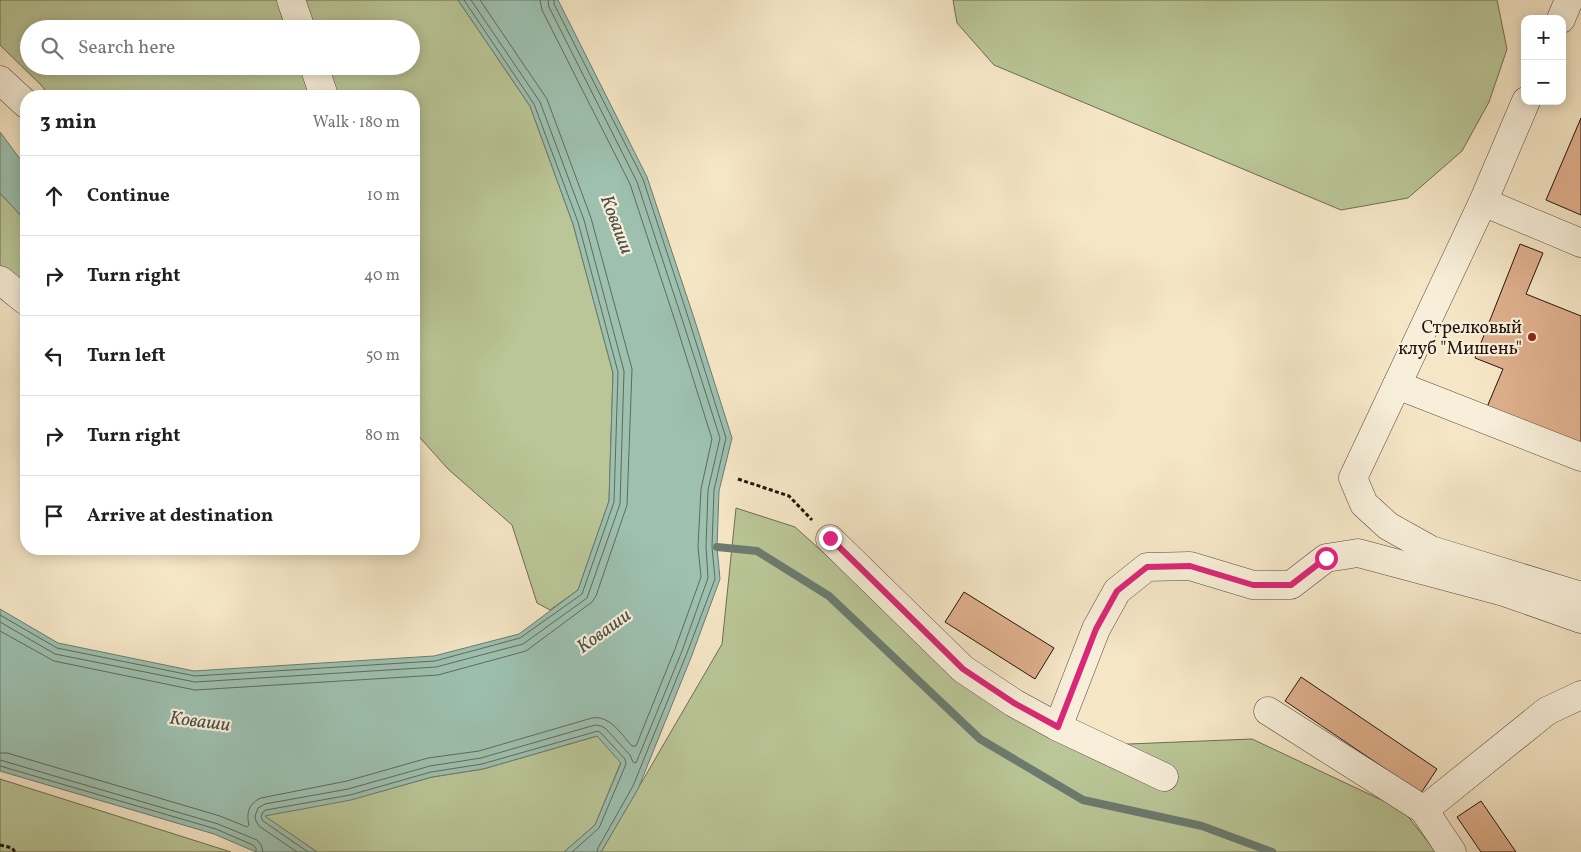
<!DOCTYPE html>
<meta charset="utf-8">
<style>
:root{--surface:#fff;--page:#f2f2f2;--text:#202124;--muted:#757577;--line:#e0e0e0}
body{margin:0;font-family:Vollkorn,serif;background:var(--page);color:var(--text)}
.controls{position:absolute;right:15px;top:15px;display:grid;overflow:hidden;border-radius:10px;box-shadow:0 2px 12px #0003}
.controls button{width:45px;height:45px;display:grid;place-items:center;padding:0;border:0;border-bottom:1px solid var(--line);background:var(--surface);color:var(--text);font:25px sans-serif}
.stop{position:absolute;width:15px;height:15px;margin:-11px;border:4px solid #db2777;border-radius:50%;background:#fff}
.stop.end{background:#db2777;border-color:#fff;box-shadow:0 1px 5px #0008}
.list{margin:0;padding:0;list-style:none}
h2{display:flex;justify-content:space-between;align-items:center;height:65px;margin:0;padding:0 20px;font-size:21px}
h2 small{font-size:16px;font-weight:400;color:var(--muted)}
.list li{display:grid;grid-template-columns:32px 1fr auto;gap:15px;align-items:center;box-sizing:border-box;height:80px;padding:0 20px;border-top:1px solid var(--line)}
.list b{display:block;font-size:19px;white-space:nowrap}
.list em{font-size:16px;font-style:normal;color:var(--muted)}
.icon{flex:none;width:28px;height:28px;fill:none;stroke:currentColor;stroke-width:2;stroke-linecap:round;stroke-linejoin:round}
.map{position:relative;flex:none;width:1581px;height:852px;overflow:hidden}
.search{position:absolute;background:var(--surface);box-shadow:0 2px 12px #0003;left:20px;top:20px;width:400px;height:55px;display:flex;align-items:center;gap:12px;box-sizing:border-box;padding:0 18px;border-radius:28px;color:var(--muted);font-size:19px}
.panel{position:absolute;background:var(--surface);box-shadow:0 2px 12px #0003;left:20px;top:90px;width:400px;height:465px;border-radius:20px}
.map>svg:first-child{display:block}
.green{fill:#bac697;stroke:#6e6d52;fill-rule:evenodd}
.water{fill:#9dc0af;stroke:#6c7b6f}
.lines{fill:none;stroke-linecap:round;stroke-linejoin:round}
.shore{stroke:#606a5e;stroke-width:1}
.stream{stroke:#6c7b6f;stroke-width:8}
.building{fill:#deaf8c;stroke:#22140e}
.minor-casing{stroke:#57483c;stroke-width:29}
.path{stroke:#22140e;stroke-width:3;stroke-dasharray:4 2.5;stroke-linecap:butt}
.minor{stroke:#f8efda;stroke-width:28}
.route{stroke:#db2777;stroke-width:6}
.poi-dot{fill:#8f2418;stroke:#f8efda;stroke-width:2}
.labels{text-anchor:middle;stroke-width:4.5;stroke-linejoin:round;paint-order:stroke}
.poi-label{font-size:18px;fill:#22140e;stroke:#f8efda;text-anchor:end}
.water-label{font-size:19px;font-style:italic;fill:#4d5046;stroke:#f8efda}
</style>
<div class="map">
<svg width="1581" height="852" viewBox="0 0 1581 852">
<rect width="100%" height="100%" fill="#f5e6c6"/>
<filter id="stains"><feTurbulence type="fractalNoise" baseFrequency=".004" numOctaves="4"/><feColorMatrix values="0 0 0 0 .2 0 0 0 0 .09 0 0 0 0 .02 0 0 0 .5 -.17"/></filter>
<radialGradient id="worn" r=".72"><stop offset=".6" stop-color="#630" stop-opacity="0"/><stop offset="1" stop-color="#630" stop-opacity=".3"/></radialGradient>
<g class="green">
<path d="M0,0H458L530,106L573,224L613,373L609,501L578,590L550,610L537,603L512,525L448,469L414,431V96H50L41,85L0,45ZM29,29H411V66H29Z"/>
<polygon points="953,0 1497,0 1507,49 1489,102 1462,151 1408,198 1341,210 994,65 957,23"/>
<polygon points="0,193 26,221 26,284 0,288"/>
<polygon points="736,508 795,527 984,697 1104,745 1252,739 1403,810 1436,852 601,852 722,644"/>
<polygon points="597,736 621,762 595,825 564,852 317,852 264,816 382,791 432,777 483,769"/>
<polygon points="0,779 231,852 0,852"/>
</g>
<g class="water">
<polygon points="458,0 558,0 647,177 694,318 732,438 719,491 717,547 720,579 692,655 638,789 601,852 564,852 595,825 621,763 597,736 483,769 432,777 351,800 265,816 317,852 256,852 214,834 0,771 0,609 58,643 194,671 434,656 519,634 578,590 609,501 613,373 573,224 530,106"/>
<polygon points="0,132 26,167 26,221 0,193"/>
</g>
<g class="lines">
<g class="shore">
<polyline points="554,0 554,4 643,179 689,320 726,438 714,490 712,547 715,579 687,653 633,786 598,848 597,852"/>
<polyline points="0,615 57,648 195,676 435,661 520,638 582,594 614,502 618,372 578,222 534,104 464,0"/>
<polyline points="0,622 55,654 195,682 436,667 523,644 587,598 620,504 624,371 584,220 540,102 471,0"/>
<polyline points="0,631 54,661 195,690 438,675 526,651 592,602 596,596 627,505 632,369 591,218 547,99 480,0"/>
<path d="M0,753H7L220,816L247,827L249,825C246,813 249,803 261,798L347,781L428,758L479,751L592,718C610,715 621,734 632,746H636L675,649L701,577L698,547L701,489L712,439L676,324L630,184L542,10L540,0"/>
<polyline points="0,760 218,824 257,840 261,845 263,852"/>
<polyline points="0,766 216,829 253,845 256,848 256,852"/>
<polyline points="297,852 259,826 256,821 255,816 258,808 265,804 348,789 430,766 481,758 595,725 601,726 605,728 630,755 633,762 636,763 682,651 708,578 706,547 708,490 720,438 683,322 637,182 549,7 548,0"/>
<polyline points="308,852 263,821 261,817 263,812 266,810 350,795 431,772 482,764 598,731 601,733 625,759 626,764 599,828 572,852"/>
</g>
<polyline class="stream" points="717,547 757,551 829,596 980,739 1083,800 1202,826 1272,852"/>
</g>
<g class="building">
<polygon points="1581,118 1581,215 1546,200"/>
<polygon points="1520,244 1543,253 1526,294 1581,316 1581,445 1487,407 1503,369 1475,358"/>
<polygon points="964,592 1054,648 1035,679 945,622"/>
<polygon points="1301,677 1437,769 1421,793 1285,701"/>
<polygon points="1481,801 1516,852 1481,852 1457,817"/>
</g>
<g class="lines">
<defs>
<g id="minor">
<polyline points="291,0 301,29"/>
<polyline points="1561,19 1569,0"/>
<polyline points="314,66 324,96"/>
<polyline points="0,80 26,104"/>
<polyline points="1526,101 1483,202 1353,478 1364,504 1388,526 1431,550 1581,596"/>
<polyline points="1483,202 1581,243"/>
<polyline points="0,280 26,301"/>
<polyline points="1397,385 1581,457"/>
<polyline points="830,539 963,669 1014,703 1058,727 1164,777"/>
<polyline points="1268,711 1424,810 1452,852"/>
<polyline points="1058,727 1096,629 1117,591 1147,567 1190,566 1253,585 1291,585 1326,558 1358,553 1504,592 1581,619"/>
<polyline points="1424,810 1547,711 1581,695"/>
</g>
</defs>
<use href="#minor" class="minor-casing"/>
<g class="path">
<polyline points="738,479 789,496 812,520"/>
<polyline points="0,845 12,848 15,852"/>
</g>
<use href="#minor" class="minor"/>
</g>
<g class="lines">
<polyline class="route" points="830,538 963,669 1014,703 1058,727 1096,629 1117,591 1147,567 1190,566 1253,585 1291,585 1326,558"/>
</g>
<circle class="poi-dot" cx="1532" cy="337" r="5"/>
<g class="labels">
<g class="poi-label">
<text x="1522" y="333">Стрелковый<tspan x="1522" dy="21">клуб "Мишень"</tspan></text>
</g>
<g class="water-label">
<text transform="translate(618 224) rotate(69)" y="7">Коваши</text>
<text transform="translate(603 630) rotate(-36)" y="7">Коваши</text>
<text transform="translate(200 720) rotate(7)" y="7">Коваши</text>
</g>
</g>
<rect width="100%" height="100%" filter="url(#stains)"/>
<rect width="100%" height="100%" fill="url(#worn)"/>
</svg>
<div class="controls">
<button>+</button>
<button>−</button>
</div>
<div class="stop" style="left:1326px;top:558px"></div>
<div class="stop end" style="left:830px;top:538px"></div>
<div class="search"><svg class="icon" aria-label="search" viewBox="0 0 24 24"><circle cx="10" cy="10" r="6"/><path d="M15 15l6 6"/></svg>Search here</div>
<section class="panel">
<h2>3 min<small>Walk · 180 m</small></h2>
<ul class="list">
<li><svg class="icon" aria-label="ahead" viewBox="0 0 24 24"><path d="M12 20V5M6 11l6-6 6 6"/></svg><div><b>Continue</b></div><em>10 m</em></li>
<li><svg class="icon" aria-label="right" viewBox="0 0 24 24"><path d="M7 20v-9h11M14 6l5 5-5 5"/></svg><div><b>Turn right</b></div><em>40 m</em></li>
<li><svg class="icon" aria-label="left" viewBox="0 0 24 24"><path d="M17 20v-9H6M10 6l-5 5 5 5"/></svg><div><b>Turn left</b></div><em>50 m</em></li>
<li><svg class="icon" aria-label="right" viewBox="0 0 24 24"><path d="M7 20v-9h11M14 6l5 5-5 5"/></svg><div><b>Turn right</b></div><em>80 m</em></li>
<li><svg class="icon" aria-label="arrive" viewBox="0 0 24 24"><path d="M6 21V4h12l-3 4 3 4H6"/></svg><div><b>Arrive at destination</b></div></li>
</ul>
</section>
</div>
